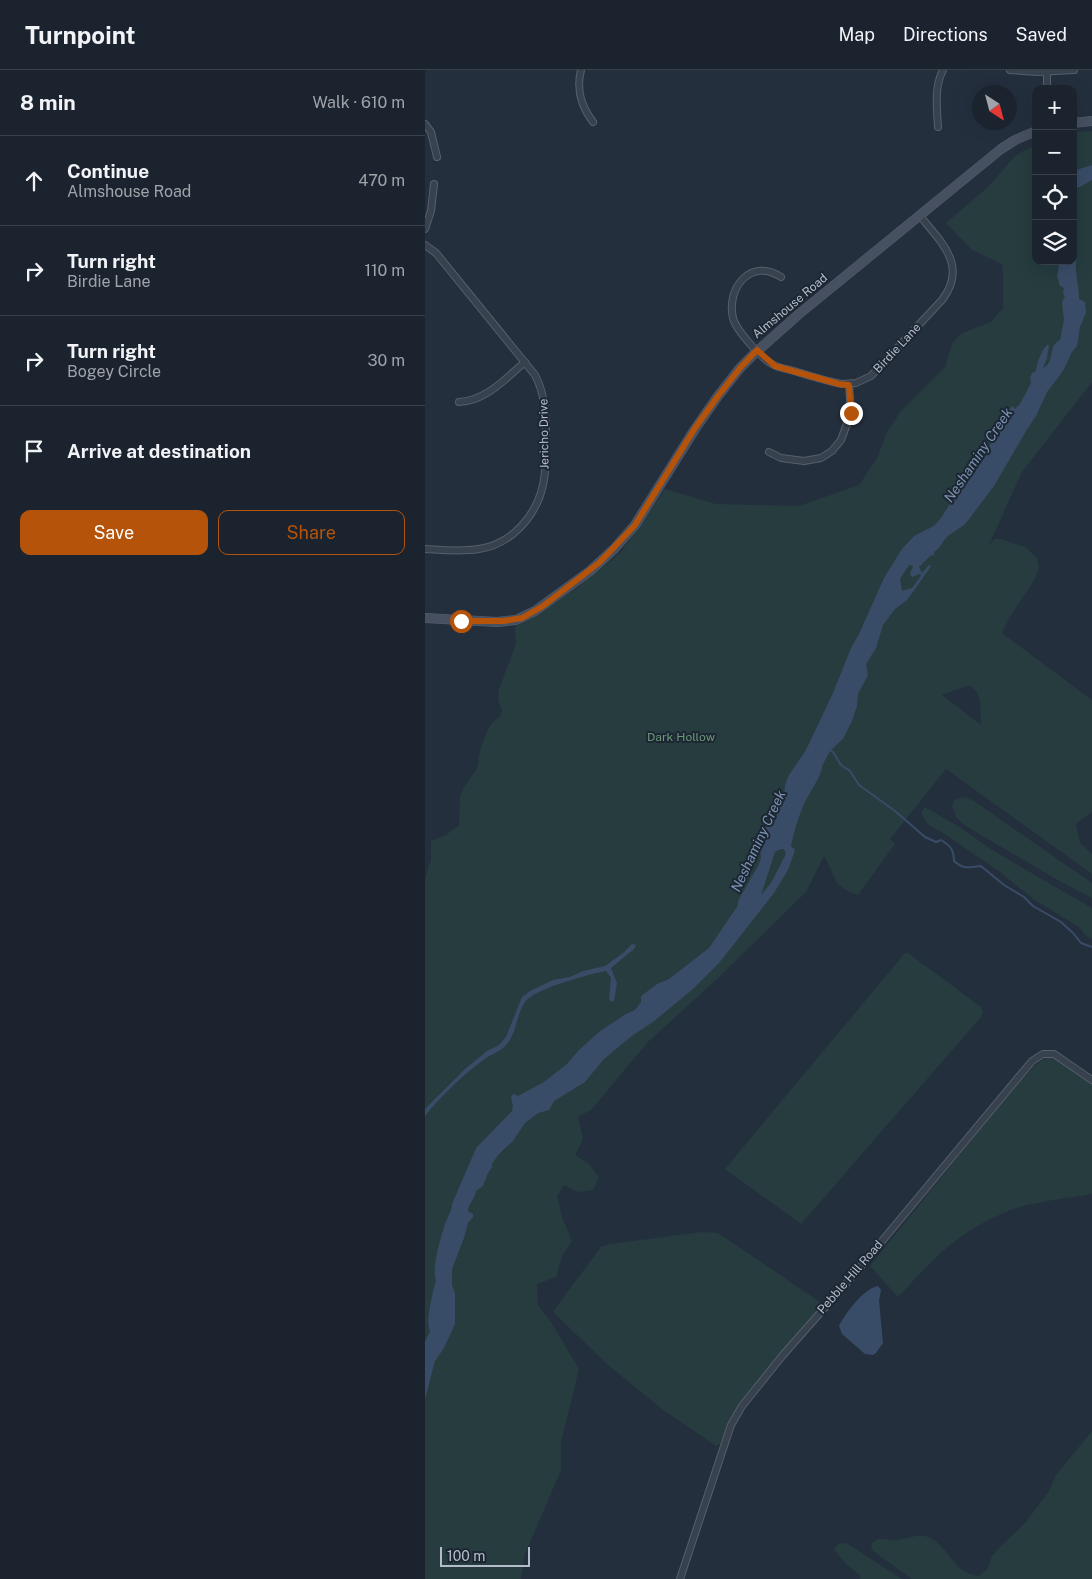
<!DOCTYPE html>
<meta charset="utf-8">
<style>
:root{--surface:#1b232e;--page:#242b36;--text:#f1f3f6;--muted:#a0a4aa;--line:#39404a;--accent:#b45309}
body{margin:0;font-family:"Public Sans",sans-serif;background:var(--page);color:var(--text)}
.controls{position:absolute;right:15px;top:15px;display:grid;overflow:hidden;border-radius:10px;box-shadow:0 5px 20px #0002}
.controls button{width:45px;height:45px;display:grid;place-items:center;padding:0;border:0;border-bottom:1px solid var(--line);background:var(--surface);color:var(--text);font:25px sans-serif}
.compass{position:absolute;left:547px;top:15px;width:45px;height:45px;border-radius:50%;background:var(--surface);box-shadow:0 5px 20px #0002;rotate:144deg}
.scale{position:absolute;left:15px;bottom:12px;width:90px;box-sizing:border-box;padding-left:5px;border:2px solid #b4bcc9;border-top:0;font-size:14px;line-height:18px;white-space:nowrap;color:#b4bcc9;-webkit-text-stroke:4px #1d2633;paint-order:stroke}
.stop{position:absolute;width:15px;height:15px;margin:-11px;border:4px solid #b45309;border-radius:50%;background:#fff}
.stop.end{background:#b45309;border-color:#fff;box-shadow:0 1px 5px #0008}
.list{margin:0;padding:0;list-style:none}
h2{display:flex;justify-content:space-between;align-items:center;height:65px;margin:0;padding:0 20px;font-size:21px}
h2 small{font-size:16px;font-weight:400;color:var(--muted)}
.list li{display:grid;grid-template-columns:32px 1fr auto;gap:15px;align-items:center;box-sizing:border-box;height:90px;padding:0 20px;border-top:1px solid var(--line)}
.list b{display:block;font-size:19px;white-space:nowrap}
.list p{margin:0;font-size:16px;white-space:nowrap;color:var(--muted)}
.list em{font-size:16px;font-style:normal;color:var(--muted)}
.actions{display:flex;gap:10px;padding:15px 20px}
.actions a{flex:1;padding:11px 0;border:1px solid var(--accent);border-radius:10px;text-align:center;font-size:18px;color:var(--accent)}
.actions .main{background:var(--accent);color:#fff}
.icon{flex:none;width:28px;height:28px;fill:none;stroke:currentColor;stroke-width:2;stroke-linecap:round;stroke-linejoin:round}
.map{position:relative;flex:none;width:667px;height:1509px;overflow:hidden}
header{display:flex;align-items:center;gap:30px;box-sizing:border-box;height:70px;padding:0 25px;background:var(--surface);border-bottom:1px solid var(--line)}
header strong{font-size:24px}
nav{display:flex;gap:28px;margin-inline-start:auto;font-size:18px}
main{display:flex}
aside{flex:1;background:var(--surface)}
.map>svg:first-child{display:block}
.green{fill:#263c3f;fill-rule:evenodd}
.water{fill:#394c67;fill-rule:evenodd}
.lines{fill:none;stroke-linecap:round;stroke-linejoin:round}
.stream{stroke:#394c67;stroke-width:2}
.minor-casing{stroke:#565f6c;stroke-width:8}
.secondary-casing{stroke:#565f6c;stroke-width:10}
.minor{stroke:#38414e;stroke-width:6}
.secondary{stroke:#465061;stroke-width:9}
.route{stroke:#b45309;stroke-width:6}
.labels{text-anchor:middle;stroke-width:4;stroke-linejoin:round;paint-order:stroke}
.street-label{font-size:12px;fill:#b4bcc9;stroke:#1d2633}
.park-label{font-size:12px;fill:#6b9a76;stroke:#1d2633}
.water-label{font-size:14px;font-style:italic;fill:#7c92b1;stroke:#1d2633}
</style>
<header>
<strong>Turnpoint</strong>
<nav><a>Map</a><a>Directions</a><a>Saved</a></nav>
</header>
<main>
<aside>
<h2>8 min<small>Walk · 610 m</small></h2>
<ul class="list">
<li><svg class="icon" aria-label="ahead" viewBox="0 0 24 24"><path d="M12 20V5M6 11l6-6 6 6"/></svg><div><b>Continue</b><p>Almshouse Road</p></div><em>470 m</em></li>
<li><svg class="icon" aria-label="right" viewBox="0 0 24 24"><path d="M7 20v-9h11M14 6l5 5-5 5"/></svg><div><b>Turn right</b><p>Birdie Lane</p></div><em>110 m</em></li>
<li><svg class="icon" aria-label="right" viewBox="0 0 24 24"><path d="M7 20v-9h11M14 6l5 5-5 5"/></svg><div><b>Turn right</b><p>Bogey Circle</p></div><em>30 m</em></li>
<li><svg class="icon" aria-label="arrive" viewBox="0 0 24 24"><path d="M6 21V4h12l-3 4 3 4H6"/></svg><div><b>Arrive at destination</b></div></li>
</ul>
<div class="actions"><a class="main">Save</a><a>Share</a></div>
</aside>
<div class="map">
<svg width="667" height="1509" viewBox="0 0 667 1509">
<rect width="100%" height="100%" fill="#242f3e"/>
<g class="green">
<path d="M667,61V312L597,402L564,475L570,469H576L600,477L612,488L614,498L608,512L584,548L577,563L667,630V742L651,754L655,773L667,784V804L521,699L465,769L470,774L433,825C406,816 411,806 399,786L381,822L293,908L223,972L166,1040L153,1047L158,1069L150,1085L163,1093L174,1107L168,1120L153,1122L139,1115L132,1126L137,1147L147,1171L137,1186L131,1207L112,1214L113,1235L126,1252L154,1299L136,1372V1400L100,1484L96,1509H0V809L6,789V771L21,765L34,755L35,727L38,719L52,698L56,676L63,660L67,653L75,647L77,641L73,629L74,619L91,574L90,557L114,544L154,516L196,482L240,419L291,434L374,436L434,415L452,388L463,360L476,341L520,297L528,272L537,263L566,252L578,238V205L577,194L547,180L521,153L563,117L590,86L611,74V191H648V62ZM545,616C558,623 555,641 556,655L517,625C526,622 535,617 545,616Z"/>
<path d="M540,727L549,731L667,813V828L636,812L539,755L531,747L527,736C529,729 533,728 540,727Z"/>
<path d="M500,737L536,758L567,780L667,838V869L662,867L654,857L608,829L575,802L515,761C505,757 500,753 496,742Z"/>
<polygon points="480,883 483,883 556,937 558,942 556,947 376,1154 300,1099"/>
<path d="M627,987L631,988L667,1014V1124C642,1128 616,1131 591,1138C584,1140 577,1144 570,1147C527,1167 505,1193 473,1227L445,1196L565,1047L609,996L619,989Z"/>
<polygon points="277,1162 293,1163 398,1234 335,1308 315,1335 297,1373 291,1376 237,1339 183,1295 129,1243 129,1240 176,1177 184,1174"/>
<path d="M667,1361V1509H487L448,1481L446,1477L447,1473L453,1469C460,1468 466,1471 472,1470C482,1469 493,1463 503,1467C525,1476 526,1503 554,1506L563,1498L567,1486L572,1480L601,1452L624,1421L631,1405Z"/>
<polygon points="418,1473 423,1474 477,1509 434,1509 436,1506 420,1493 409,1480 413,1474"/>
</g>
<g class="water">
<polygon points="667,95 667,110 655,117 648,118 648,101"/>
<path d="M648,174C654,183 650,190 651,201C652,210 654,220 654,229L660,232L661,243L655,257L652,276L647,282L638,301L622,322L611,346L601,361L569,416L541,453C536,458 529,461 523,466C517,471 516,478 509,482V485L505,486L494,497L497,503L504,495L506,496L488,522L482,530L470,539L458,555L451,578L441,594L443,605L433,624L432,636L427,651L418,669L405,681L397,696C398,704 383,725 379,734C373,748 369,761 366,776L370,780L363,800L349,823L294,893L268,919L228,952L208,965L179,989L160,1012L129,1031L124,1040L113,1043L100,1053L88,1071L74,1084L66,1095L68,1096L63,1103L58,1116L51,1121C50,1129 43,1134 43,1141L48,1144V1147L43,1153L39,1168L27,1199V1215L30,1223V1254L19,1278L10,1291L0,1329V1272L5,1261C0,1251 8,1222 11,1210C6,1200 17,1161 22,1149C24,1144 27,1140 27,1134L49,1083L52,1077L87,1041L88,1036L86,1027L88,1024L93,1026L119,1012L142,994L153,981L175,961L201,944L210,940L216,932V926L232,914L244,909L284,878L312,837L314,829L333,796L336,789L335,778L338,764L341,757L347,754L351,749L352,745L350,741L351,737L359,731L360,715L364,705L381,680L408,623L426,578L434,564L459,508L477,479L489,466L509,456L516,448L546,401L573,363L583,340L588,336L590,339L595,334L606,313L605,308L607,303L611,301C612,293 616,281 622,275H624L622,288L618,298C631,292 622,276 635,270L639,250L637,232L640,226L638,224L639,218L634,215V211L632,207L634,195L630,194V191H648ZM484,495L488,496L485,504L487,507L495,504L496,506L487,518L477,521L475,509ZM356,779H359L361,784L346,813L336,825L350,782Z"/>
<path d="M207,874L211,875L209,879L186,898L192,913L189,931L187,932L184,929L186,908L181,901C164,904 109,919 100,932C90,947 92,967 77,979C71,983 63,986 57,991C38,1005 15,1027 0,1046V1039L40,999L62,981L74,975L81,967L97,927L105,921L128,910L145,907L158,901L180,896L198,883Z"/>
<path d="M453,1216L456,1220L454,1231L458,1273L451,1283L448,1285L440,1284L417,1264L414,1256C420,1244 439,1218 453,1216Z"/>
</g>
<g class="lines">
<path class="stream" d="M404,679L408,682L416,695L425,701L434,715L470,741L500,767L511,772L516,770C525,775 529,780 529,791C539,800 544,797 556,796L579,815L599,827L608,836L636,852L648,863L656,873L667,877"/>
<defs>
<g id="minor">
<path d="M156,0C151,20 156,36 168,52"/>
<polyline points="585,0 612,2 649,0"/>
<polyline points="622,1 622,19"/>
<polyline points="0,54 6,62 12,87"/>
<path d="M513,57C512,38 509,17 518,0"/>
<polyline points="0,159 6,141 9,114"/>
<path d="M0,175L11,183L110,305C122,328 121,351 121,376C121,389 121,402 118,415C111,446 87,474 54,479C36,482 18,480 0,479"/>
<path d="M356,207C326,187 301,218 308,248C311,260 336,288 347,294C353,298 362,299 369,301C385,306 401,311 417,314L431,313L446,306L517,230C543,196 517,173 495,146"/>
<path d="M34,332C61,331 81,308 100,292"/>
<polyline points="344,382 356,388 379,391 396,388 407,381 416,370 426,343 424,315"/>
<polyline points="255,1509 306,1355 317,1336 358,1285 432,1201 607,991 618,984 629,984 667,1010"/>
</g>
<g id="secondary">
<polyline points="648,53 667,51"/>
<polyline points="0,548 72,552 91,550 110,541 165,501 189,479 210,455 270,359 293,326 315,298 329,284 374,244 576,79 590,70 611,61"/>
</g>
</defs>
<use href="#minor" class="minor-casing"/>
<use href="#secondary" class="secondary-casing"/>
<use href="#minor" class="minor"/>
<use href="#secondary" class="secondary"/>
</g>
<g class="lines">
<polyline class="route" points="36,551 79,551 97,548 118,536 175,492 210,455 270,358 293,326 315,298 332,280 350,296 414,314 424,315 426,343"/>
</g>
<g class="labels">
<g class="street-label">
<text transform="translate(365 236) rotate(-40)" y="4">Almshouse Road</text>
<text transform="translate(472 278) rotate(-47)" y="4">Birdie Lane</text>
<text transform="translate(119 364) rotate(-91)" y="4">Jericho Drive</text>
<text transform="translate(425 1207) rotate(-49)" y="4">Pebble Hill Road</text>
</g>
<g class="park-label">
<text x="256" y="671">Dark Hollow</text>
</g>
<g class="water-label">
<text transform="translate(553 385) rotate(-56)" y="5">Neshaminy Creek</text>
<text transform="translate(333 771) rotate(-65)" y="5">Neshaminy Creek</text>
</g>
</g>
</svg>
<div class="controls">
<button>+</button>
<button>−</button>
<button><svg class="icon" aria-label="locate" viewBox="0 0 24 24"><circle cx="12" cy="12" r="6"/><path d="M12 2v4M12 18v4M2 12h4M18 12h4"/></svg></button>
<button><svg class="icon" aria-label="layers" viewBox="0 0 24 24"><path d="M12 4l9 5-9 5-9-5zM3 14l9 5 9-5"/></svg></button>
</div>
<svg class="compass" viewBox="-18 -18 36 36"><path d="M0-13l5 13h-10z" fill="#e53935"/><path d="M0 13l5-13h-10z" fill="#a0a4aa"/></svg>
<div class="scale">100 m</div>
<div class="stop" style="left:36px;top:551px"></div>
<div class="stop end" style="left:426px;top:343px"></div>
</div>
</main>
